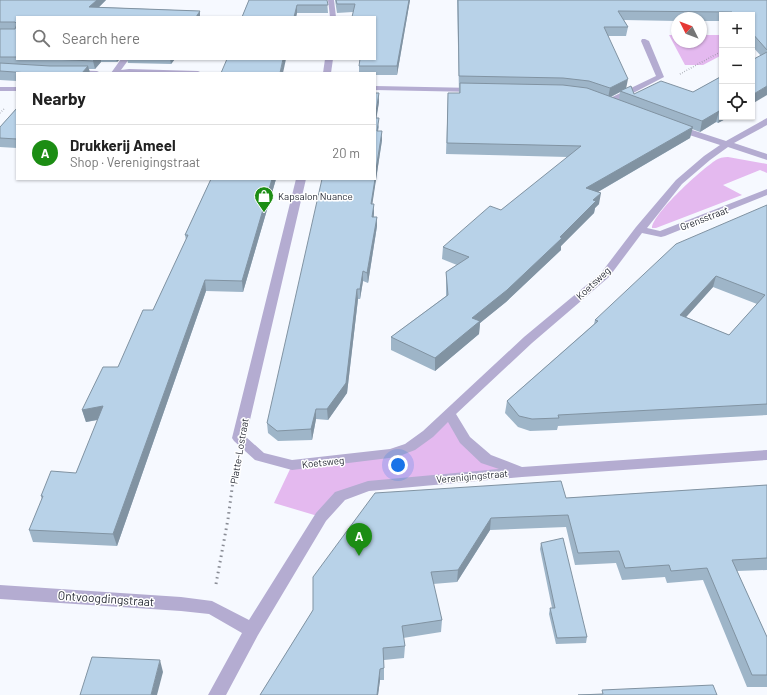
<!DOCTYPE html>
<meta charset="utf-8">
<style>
:root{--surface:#fff;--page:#f6f6f6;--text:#222;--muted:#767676;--line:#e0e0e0;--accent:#1c8d14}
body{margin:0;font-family:Barlow,sans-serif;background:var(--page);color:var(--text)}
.controls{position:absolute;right:12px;top:12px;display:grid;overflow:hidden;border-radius:0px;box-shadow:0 1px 3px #0004}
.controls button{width:36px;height:36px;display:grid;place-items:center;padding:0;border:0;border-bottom:1px solid var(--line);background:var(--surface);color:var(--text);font:20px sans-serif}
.compass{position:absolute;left:671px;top:12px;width:36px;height:36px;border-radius:50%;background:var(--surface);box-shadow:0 1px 3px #0004;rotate:312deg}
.you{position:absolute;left:398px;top:465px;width:14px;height:14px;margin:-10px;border:3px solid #fff;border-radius:50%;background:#1a73e8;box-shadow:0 0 0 6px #1a73e833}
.badge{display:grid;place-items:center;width:26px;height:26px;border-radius:50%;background:var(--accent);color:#fff;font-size:13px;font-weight:700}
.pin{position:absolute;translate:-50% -33px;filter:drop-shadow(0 1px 2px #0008)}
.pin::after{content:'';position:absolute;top:21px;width:14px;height:12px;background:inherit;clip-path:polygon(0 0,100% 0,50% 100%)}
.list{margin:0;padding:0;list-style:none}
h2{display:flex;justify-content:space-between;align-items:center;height:52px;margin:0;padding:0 16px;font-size:17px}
h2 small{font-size:13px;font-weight:400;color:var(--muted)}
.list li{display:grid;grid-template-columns:26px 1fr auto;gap:12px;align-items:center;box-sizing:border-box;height:56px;padding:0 16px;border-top:1px solid var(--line)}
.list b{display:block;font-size:15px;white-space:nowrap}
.list p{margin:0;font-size:13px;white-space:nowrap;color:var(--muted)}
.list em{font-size:13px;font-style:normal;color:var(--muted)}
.icon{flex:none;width:22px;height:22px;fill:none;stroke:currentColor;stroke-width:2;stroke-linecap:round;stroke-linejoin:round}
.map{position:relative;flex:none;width:767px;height:695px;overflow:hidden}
.search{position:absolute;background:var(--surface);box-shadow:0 1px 3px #0004;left:16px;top:16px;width:360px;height:44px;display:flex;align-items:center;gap:10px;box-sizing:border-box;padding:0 14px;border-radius:0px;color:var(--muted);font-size:15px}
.panel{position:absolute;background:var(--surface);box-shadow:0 1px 3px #0004;left:16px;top:72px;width:360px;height:108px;border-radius:0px}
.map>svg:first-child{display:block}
.green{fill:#e4b9ef}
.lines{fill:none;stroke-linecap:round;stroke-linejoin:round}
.path-far1{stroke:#888b94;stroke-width:1.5;stroke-dasharray:0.5 2;stroke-linecap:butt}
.path{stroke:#888b94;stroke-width:3;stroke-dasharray:1.5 4;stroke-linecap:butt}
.minor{fill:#b4acd1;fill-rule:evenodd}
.wall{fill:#9eb5c8;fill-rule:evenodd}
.shaded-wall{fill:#8193a2}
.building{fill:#b8d2e8;stroke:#8193a2;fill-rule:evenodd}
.labels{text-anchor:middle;stroke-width:3;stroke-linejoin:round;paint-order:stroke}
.poi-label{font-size:10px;fill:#272b36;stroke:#fff;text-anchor:start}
.street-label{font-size:10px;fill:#272b36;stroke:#fff}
.near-street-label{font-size:12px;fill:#272b36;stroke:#fff}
</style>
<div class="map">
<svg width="767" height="695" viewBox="0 0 767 695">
<rect width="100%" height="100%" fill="#f6f9ff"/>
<g class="green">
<polygon points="677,35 677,42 701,42 701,35 722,35 722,55 703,65 685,65 669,35"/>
<path d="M728,157L767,164V173L760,170L723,185L742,195L656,228H652C653,213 702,169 716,160C719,158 723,157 728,157Z"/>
<polygon points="449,413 486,459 522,472 368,486 340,496 321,517 274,503 292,465 392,454"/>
</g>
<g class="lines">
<g class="path-far1">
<polyline points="680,74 722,51"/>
<polyline points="0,113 5,108"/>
</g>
<polyline class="path" points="216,584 228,519 235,466"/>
<g class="minor">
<polygon points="328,0 334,0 336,17 330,17"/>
<polygon points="642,39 645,39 649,41 664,77 612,104 606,104 606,100 656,76 641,41"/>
<polygon points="121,59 129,59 121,70 129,69 198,71 202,73 111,73"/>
<polygon points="325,59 333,59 331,73 323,73"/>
<polygon points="70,70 97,71 101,73 70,73"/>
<polygon points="375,86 475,88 479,90 475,92 375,90"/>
<rect x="0" y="87" width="17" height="4"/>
<polygon points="767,118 767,125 734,143 767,154 767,160 728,147 710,160 682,184 647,228 660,231 767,189 767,195 665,236 661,237 642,233 609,277 532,343 456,414 470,437 491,455 522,467 767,450 767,460 522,477 369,491 345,500 326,521 258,635 226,695 208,695 242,633 209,614 181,611 0,599 0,585 181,597 212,601 249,620 316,513 335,492 368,481 499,469 481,463 460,443 448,422 433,437 415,450 397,457 292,470 255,460 234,441 232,438 296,179 306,179 246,437 264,453 292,460 390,449 405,444 423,431 524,337 601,273 636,227 676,180 704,156 720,145 674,130 673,128 674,126 680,126 726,141"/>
</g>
</g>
<g class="wall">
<polygon points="0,0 106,0 99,7 200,11 200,17 17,17 17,59 120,59 117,62 101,62 95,69 89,69 90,73 17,73 17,81 0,80"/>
<polygon points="249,0 327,0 328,13 297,13 296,17 242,17"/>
<polygon points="335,0 410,0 397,75 375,75 375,73 359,73 359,66 375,59 353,12 337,13"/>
<path d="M457,0H767V95L761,56L752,46V15H722V21H701V18H677V21L624,20L628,27L626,36H608L626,88L634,94L693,92L722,76V117H729L718,123L716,122L700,132L692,129L690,138L598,192L599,204L595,208L594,213L561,246V250L506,302L480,323L479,334L435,371L391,350V337L446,296V272L457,265L442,259L443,247L501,210L568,157L446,154L448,93H459ZM620,92L619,100L611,97Z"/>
<polygon points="127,59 175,59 171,64 128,63"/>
<polygon points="375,93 379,102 376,118 379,127 378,131 382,140 372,204 374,213 374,217 377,217 377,226 368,283 363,281 360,299 358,299 347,393 328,420 316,419 312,440 278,441 268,433 267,423"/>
<polygon points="17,108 17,148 0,147 0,127"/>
<polygon points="211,179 276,179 243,292 206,291 117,546 33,542 29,530 42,500 41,496 76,473 98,420 86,422 82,410 118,367 153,310 186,240 185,235"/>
<path d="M767,205V415L558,426L557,430L530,431L518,427L505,413L507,401L594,324L595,320ZM713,287L757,304L729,335L686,317Z"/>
<polygon points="767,485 767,570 737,571 767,637 767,687 747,687 703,580 667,583 665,577 622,580 616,563 575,565 566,527 490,530 457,582 433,584 442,620 441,632 403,638 405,646 404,658 384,660 384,680 380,680 378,695 260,695 313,610 375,493 566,498"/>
<polygon points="541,543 587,637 586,643 556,644 549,614 550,608 552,608 540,549"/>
</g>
<g class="shaded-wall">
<polygon points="97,0 106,0 91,15 89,7"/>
<polygon points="409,0 410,0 397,75 397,66"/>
<polygon points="297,5 297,13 296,17 294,17"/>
<polygon points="200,11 200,17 196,17"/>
<polygon points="95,59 101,59 101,62 95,69 93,61"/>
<polygon points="116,59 120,59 117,62"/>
<polygon points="170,59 175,59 171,64"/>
<polygon points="283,59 286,59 283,73 280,73"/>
<polygon points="88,66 90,73 82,73"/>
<polygon points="628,79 626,89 620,91 620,92 608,98 610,88"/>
<polygon points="767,86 767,95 752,104 752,95"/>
<polygon points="379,93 379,102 375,127 375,118"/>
<polygon points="719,111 716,122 700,132 702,121"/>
<polygon points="722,111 722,117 729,117 718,123 721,112"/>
<polygon points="693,127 690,138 584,200 586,188"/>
<polygon points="382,131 382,140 371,213 371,204"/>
<polygon points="272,179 276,179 243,292 242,281"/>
<polygon points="601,193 599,204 595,208 594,213 561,246 561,250 506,302 480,323 479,334 435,371 435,358 472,318 560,237 593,200"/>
<polygon points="374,204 374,213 372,226 372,217"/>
<polygon points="377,217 377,226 368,283 367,273"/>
<polygon points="363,271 363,281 360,299 360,289"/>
<polygon points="716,276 713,287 678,326 680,315"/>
<polygon points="205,280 206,291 117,546 113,534"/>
<polygon points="357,289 358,299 347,393 328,420 327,409"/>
<polygon points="103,406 106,418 86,422 82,410"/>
<polygon points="316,409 316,419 312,440 311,429"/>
<polygon points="491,518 490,530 457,582 458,570"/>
<polygon points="160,660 163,672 157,695 151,695"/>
<polygon points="380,669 380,680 378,695 377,695"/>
</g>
<g class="building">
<polygon points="0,0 97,0 89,7 200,11 196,17 17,17 17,57 0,57 0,29 15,29 17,24 15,22 0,22"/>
<polygon points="249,0 327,0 328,5 297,5 294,17 242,17"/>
<polygon points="336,0 409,0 397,66 359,66 360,59 375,59 375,17 352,17 355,4 337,4"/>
<polygon points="458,0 767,0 767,50 752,33 752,15 735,15 732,12 618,11 628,27 604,27 628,79 610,88 589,81 563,78 459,76"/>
<polygon points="767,52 767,86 752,95 752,60"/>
<polygon points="52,59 95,59 93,61"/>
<polygon points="227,59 283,59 280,73 221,73"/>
<polygon points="0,63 50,66 88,66 82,73 29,73 0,71"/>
<polygon points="722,76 722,111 721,112 719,111 702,121 620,91 631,86 634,94 661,81 693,92"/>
<polygon points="460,83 563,85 587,88 693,127 586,188 601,193 593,200 596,201 560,237 562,238 507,290 472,318 480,321 435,358 391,337 448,295 446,272 469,257 443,247 490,206 501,210 581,146 447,143 448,93 460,93"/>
<polygon points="375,93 379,93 375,118"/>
<polygon points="17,108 17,139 0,138 0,127"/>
<polygon points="375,118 379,118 377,131 382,131 375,176"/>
<polygon points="211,179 272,179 242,281 205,280 113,534 29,530 43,496 41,496 51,471 76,473 103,406 82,410 103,367 118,367 143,310 153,310 188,235 185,235"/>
<polygon points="322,179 375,179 371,204 374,204 372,217 377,217 367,273 363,271 360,289 357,289 346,383 327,409 316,409 311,429 277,431 267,423"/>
<path d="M767,205V404L558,415L559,418L532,419L519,416L507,401L598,321L595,320L676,244ZM716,276L765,295L729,335L680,315Z"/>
<polygon points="561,481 566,498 767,485 767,558 732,560 767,637 767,675 752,675 707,568 671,571 669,565 625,568 619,551 578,553 568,515 491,518 458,570 431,572 442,620 402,626 405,646 383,648 384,668 380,669 377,695 260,695 313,610 313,577 375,493"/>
<polygon points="563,538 587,637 557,638 550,608 555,608 541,543"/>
<polygon points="92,657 160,660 151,695 80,695"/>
<polygon points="713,685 717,695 578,695 603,694 602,690"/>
</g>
<defs>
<symbol id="shop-pin" viewBox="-11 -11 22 30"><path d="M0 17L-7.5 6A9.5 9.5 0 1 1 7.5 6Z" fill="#1c8d14" stroke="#fff"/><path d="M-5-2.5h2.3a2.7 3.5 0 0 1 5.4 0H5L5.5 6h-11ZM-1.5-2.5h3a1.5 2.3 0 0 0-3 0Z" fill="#fff"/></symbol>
</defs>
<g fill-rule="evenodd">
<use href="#shop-pin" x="253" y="185" width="22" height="30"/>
</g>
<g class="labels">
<g class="poi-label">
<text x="278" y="200">Kapsalon Nuance</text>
</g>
<g class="street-label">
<text transform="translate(704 218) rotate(-21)" y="4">Grensstraat</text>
<text transform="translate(593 283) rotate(-43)" y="4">Koetsweg</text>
<text transform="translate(239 451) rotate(-80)" y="4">Platte-Lostraat</text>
<text transform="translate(323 462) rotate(-6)" y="4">Koetsweg</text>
<text transform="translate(472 476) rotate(-5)" y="4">Verenigingstraat</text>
</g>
<g class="near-street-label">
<text transform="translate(106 599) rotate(4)" y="4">Ontvoogdingstraat</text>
</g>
</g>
</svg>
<div class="controls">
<button>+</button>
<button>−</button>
<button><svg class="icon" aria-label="locate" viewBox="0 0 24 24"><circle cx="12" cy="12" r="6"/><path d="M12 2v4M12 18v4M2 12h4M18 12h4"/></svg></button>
</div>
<svg class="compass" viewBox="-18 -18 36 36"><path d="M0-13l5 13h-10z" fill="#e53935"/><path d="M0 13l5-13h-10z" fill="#767676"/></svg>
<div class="you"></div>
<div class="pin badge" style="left:359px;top:556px">A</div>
<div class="search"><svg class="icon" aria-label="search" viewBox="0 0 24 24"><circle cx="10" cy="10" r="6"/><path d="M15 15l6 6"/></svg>Search here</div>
<section class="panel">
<h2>Nearby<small></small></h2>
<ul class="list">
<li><span class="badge">A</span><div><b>Drukkerij Ameel</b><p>Shop · Verenigingstraat</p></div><em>20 m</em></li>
</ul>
</section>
</div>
